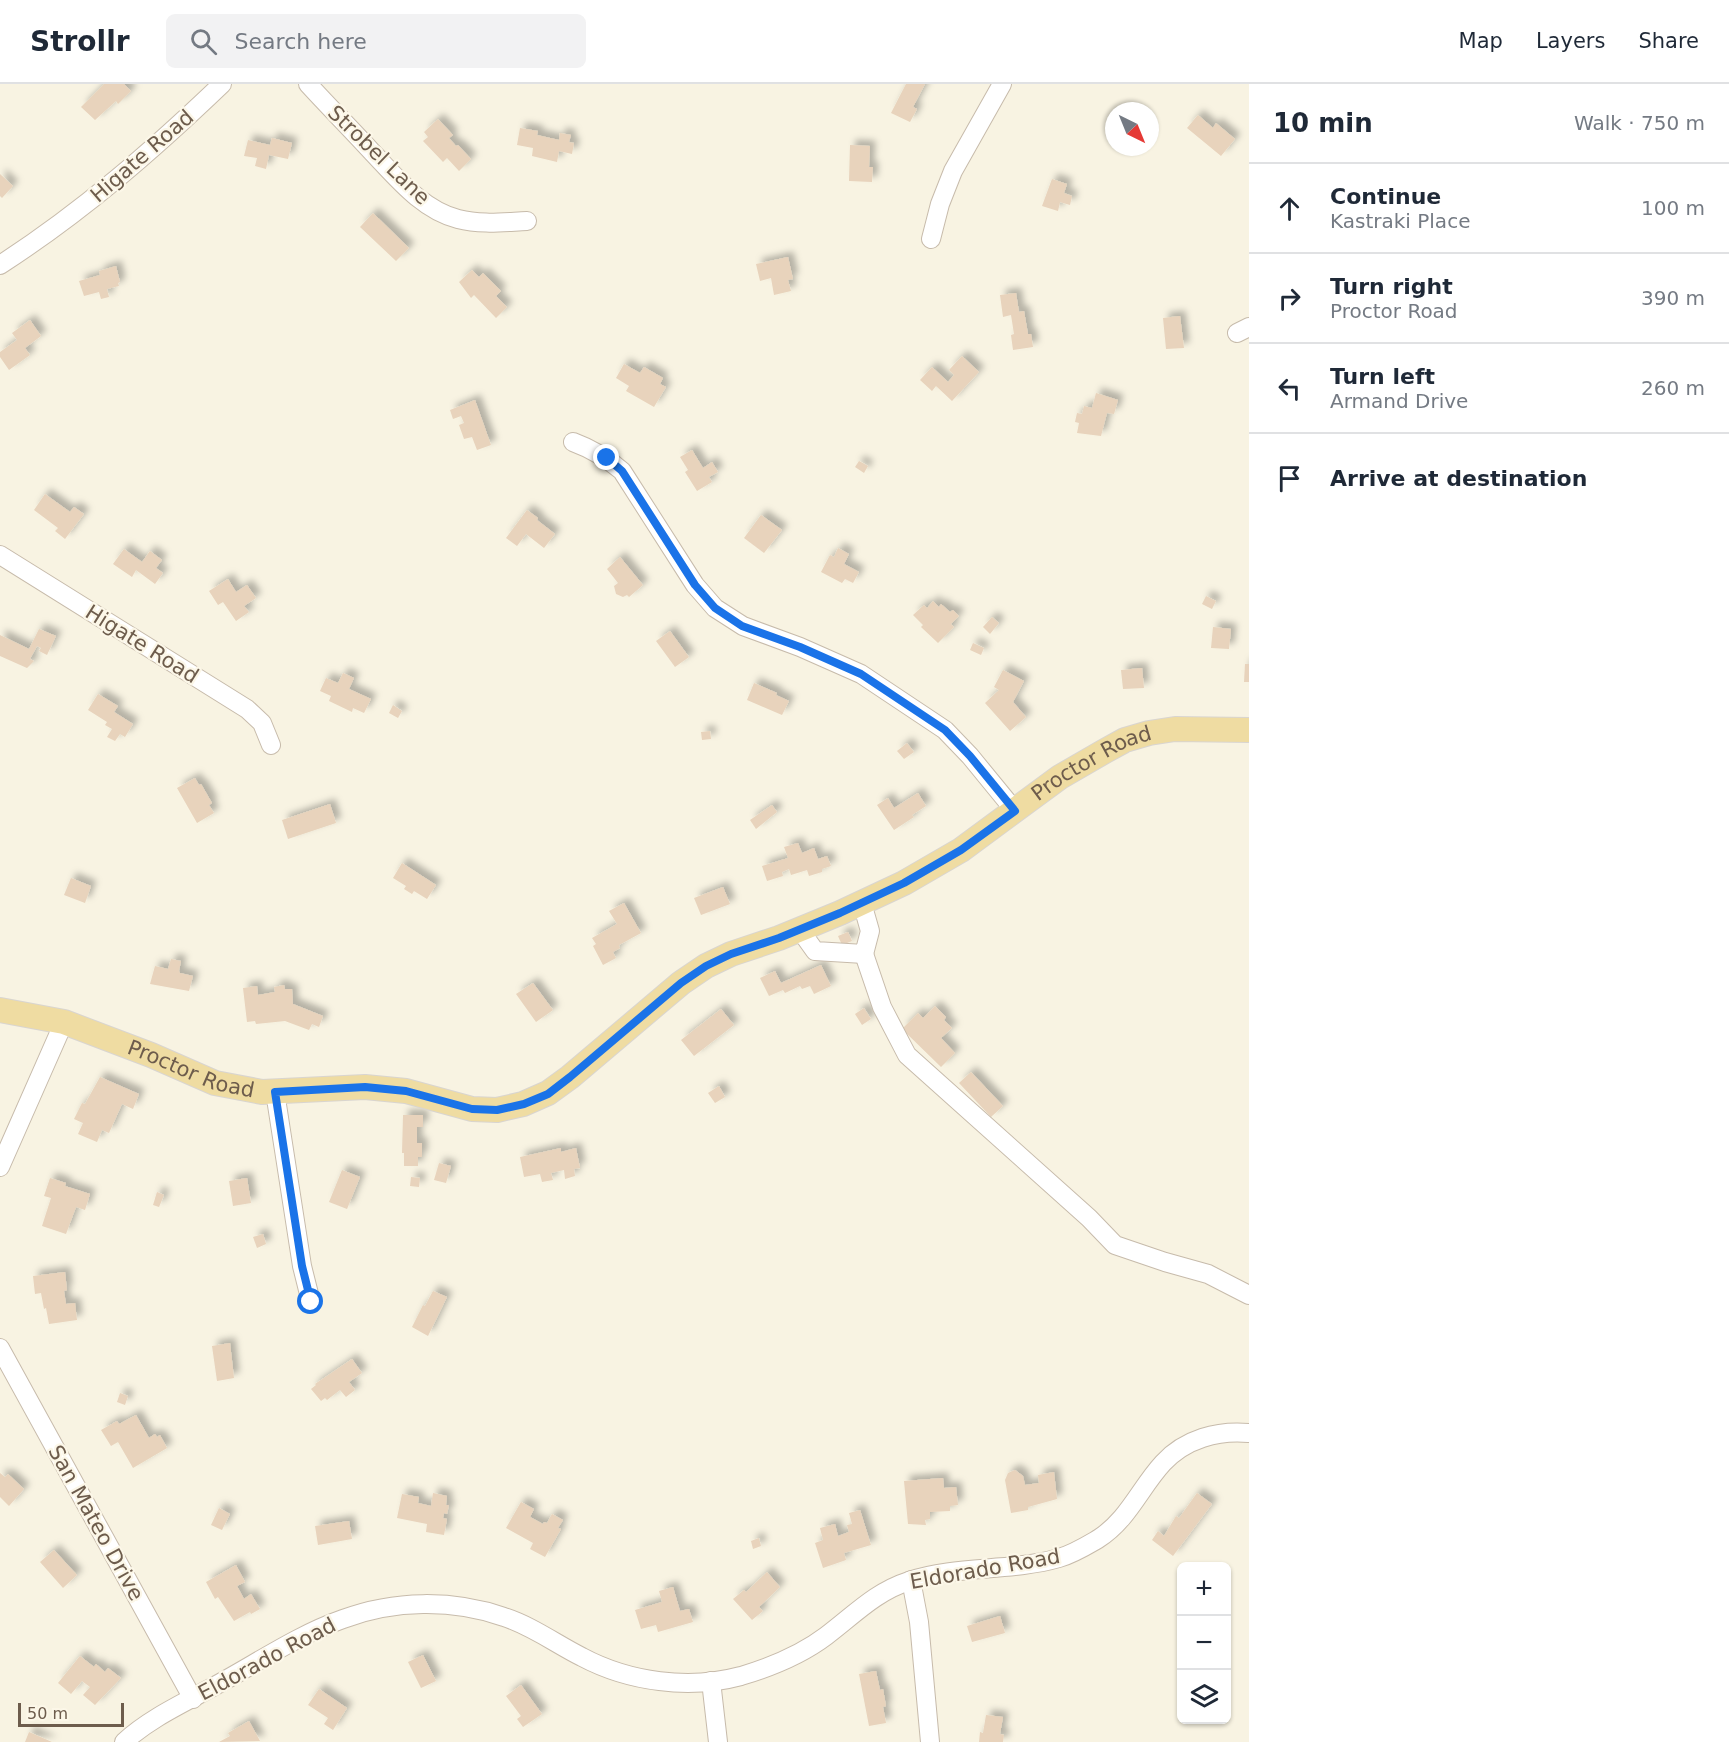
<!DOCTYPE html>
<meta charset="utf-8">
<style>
:root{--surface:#fff;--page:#f2f2f3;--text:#1f2937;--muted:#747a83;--line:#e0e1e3}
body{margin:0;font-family:"DejaVu Sans",sans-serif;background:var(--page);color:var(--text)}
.controls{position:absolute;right:18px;bottom:18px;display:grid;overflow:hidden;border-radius:9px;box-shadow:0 2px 4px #0004}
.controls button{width:54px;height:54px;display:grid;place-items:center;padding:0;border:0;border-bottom:2px solid var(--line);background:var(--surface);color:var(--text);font:30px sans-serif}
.compass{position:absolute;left:1105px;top:18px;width:54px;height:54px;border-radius:50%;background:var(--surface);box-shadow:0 2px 4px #0004;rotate:137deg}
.scale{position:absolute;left:18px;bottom:15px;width:106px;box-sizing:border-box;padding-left:6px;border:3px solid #6d5c4c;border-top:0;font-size:16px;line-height:21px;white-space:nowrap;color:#6d5c4c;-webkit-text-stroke:4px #fcf7e8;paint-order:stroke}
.stop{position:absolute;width:18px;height:18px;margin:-14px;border:4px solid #1a73e8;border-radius:50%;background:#fff}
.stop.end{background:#1a73e8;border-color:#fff;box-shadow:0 2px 6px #0008}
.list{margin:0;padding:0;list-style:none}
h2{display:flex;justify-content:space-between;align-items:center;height:78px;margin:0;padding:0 24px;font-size:26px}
h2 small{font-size:20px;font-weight:400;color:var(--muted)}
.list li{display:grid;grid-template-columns:39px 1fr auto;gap:18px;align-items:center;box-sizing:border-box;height:90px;padding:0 24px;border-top:2px solid var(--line)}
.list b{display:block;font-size:22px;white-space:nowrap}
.list p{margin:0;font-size:20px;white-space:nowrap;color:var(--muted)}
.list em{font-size:20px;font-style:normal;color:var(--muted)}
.icon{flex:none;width:33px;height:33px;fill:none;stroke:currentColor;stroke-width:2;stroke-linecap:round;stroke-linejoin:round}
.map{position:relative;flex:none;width:1249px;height:1658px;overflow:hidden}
header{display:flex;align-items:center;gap:36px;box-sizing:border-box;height:84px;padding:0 30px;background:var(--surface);border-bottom:2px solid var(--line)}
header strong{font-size:28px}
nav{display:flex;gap:33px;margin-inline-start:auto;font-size:21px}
.search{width:420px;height:54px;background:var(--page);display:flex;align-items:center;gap:15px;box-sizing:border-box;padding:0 21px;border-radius:9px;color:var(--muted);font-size:22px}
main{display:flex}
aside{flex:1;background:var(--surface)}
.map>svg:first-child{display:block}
.building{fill:#e8d3bc;filter:url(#shadow)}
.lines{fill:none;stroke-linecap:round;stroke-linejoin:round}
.minor-casing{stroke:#c7bbab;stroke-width:20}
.major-casing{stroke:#d9d5d0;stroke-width:26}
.minor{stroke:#fff;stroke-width:18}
.major{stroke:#efdca2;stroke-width:24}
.route{stroke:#1a73e8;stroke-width:8}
.labels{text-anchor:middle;stroke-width:4.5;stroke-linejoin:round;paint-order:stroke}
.street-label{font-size:21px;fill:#6d5c4c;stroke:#fcf7e8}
</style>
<header>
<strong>Strollr</strong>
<div class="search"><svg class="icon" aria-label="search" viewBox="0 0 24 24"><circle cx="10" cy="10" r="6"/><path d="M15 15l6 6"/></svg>Search here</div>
<nav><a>Map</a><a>Layers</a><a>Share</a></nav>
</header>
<main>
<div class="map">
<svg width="1249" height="1658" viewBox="0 0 1249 1658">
<defs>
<filter id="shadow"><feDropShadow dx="5.5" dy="-5.5" stdDeviation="3" flood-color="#0004"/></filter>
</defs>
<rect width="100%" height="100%" fill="#f8f3e2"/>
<g class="building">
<polygon points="104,0 124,0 131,7 118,20 116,17 95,36 81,23"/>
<polygon points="906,0 925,0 913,23 917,25 910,38 891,29"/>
<polygon points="1198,31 1213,44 1216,39 1235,55 1221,72 1187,44"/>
<polygon points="438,35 453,51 449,54 456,62 458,61 471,75 459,87 447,74 443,78 423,57 428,53 424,48"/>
<polygon points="520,44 538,47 537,51 559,56 560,49 571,51 569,58 574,59 572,70 559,67 557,78 532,72 533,64 517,61"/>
<polygon points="272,54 292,59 288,75 269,71 266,85 255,82 257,74 244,72 248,56 270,61"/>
<polygon points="850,61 870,62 869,83 873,83 872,98 849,97"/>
<polygon points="0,90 13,102 2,114 0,112"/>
<polygon points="1052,95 1067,100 1064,109 1072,112 1070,121 1060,118 1058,127 1042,122"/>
<polygon points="373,129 409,164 396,177 360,143"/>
<polygon points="788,173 793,195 788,196 791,207 774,211 771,194 760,197 756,180"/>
<polygon points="116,182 120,198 118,199 119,202 107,205 109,213 101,215 99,208 84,212 79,197 100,191 99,187"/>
<polygon points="472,186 479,193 483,189 501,207 496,212 507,223 496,234 474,211 471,214 459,198"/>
<polygon points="1016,209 1019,228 1024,227 1028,250 1031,250 1033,263 1013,266 1011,251 1014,250 1011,231 1003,233 1000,211"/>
<polygon points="1180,232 1184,264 1166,265 1163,234"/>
<polygon points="30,236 41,252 25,264 30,271 9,286 0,273 0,268 17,256 12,249"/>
<polygon points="962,272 979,288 952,317 936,302 932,307 920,296 932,283 948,298 954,291 949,286"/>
<polygon points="624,280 640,289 644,283 663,294 660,300 666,303 654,323 626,307 629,302 616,294"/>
<polygon points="1096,309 1118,316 1114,330 1107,329 1101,352 1077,349 1079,339 1075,338 1077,329 1082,330 1084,322 1092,324"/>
<polygon points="475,316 491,361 477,366 472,353 464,355 459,341 464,339 461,332 453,335 450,326"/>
<polygon points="692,366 703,384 712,378 718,388 709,393 712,398 697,407 685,388 688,386 680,373"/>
<polygon points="859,377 868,382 864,389 855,383"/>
<polygon points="45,410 70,428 74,423 84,430 65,455 55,447 58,444 34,426"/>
<polygon points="527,426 538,434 537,436 555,450 544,464 526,450 517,462 506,454"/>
<polygon points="761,431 782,446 764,469 744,454"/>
<polygon points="838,464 849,470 844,480 859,488 853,499 845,495 842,499 821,488 830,471 834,473"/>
<polygon points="124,465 142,478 150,467 162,476 156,484 163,489 155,500 136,486 132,493 113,480"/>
<polygon points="620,473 643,501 629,513 627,511 623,513 616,510 614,502 618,499 607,485"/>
<polygon points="228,495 236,508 247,501 256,514 244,522 249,528 236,537 223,518 218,521 209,507"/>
<polygon points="1206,512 1216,517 1212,525 1202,520"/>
<polygon points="933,517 939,523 941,520 950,528 953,526 959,532 951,540 954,543 938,559 921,543 923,541 913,531 924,521 927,524"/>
<polygon points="992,533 999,539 990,550 983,543"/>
<polygon points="1213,543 1231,545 1229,565 1211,564"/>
<polygon points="39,545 56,552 47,571 39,567 41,564 37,562 30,575 34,577 27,584 0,572 0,551 29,565"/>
<polygon points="670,547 689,573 675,583 656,557"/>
<polygon points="973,559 984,564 981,571 970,566"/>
<polygon points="1245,580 1249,580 1249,598 1244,598"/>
<polygon points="1142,584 1144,604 1123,605 1121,586"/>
<polygon points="1003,586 1024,597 1013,618 1026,633 1010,647 985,619 999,606 994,603"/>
<polygon points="343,589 354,594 349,605 371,615 364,629 353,624 352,628 329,617 331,612 320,607 326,594 338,599"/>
<polygon points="754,599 777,609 776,611 789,617 782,631 747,616"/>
<polygon points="98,610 118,622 114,628 133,640 125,653 120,650 115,657 107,653 112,645 105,641 107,638 88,626"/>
<polygon points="393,621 402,627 398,634 389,629"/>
<polygon points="710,647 711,655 702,656 701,648"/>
<polygon points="907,659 914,668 904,675 897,667"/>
<polygon points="195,694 199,701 201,700 212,719 209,721 214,729 197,739 177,704"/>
<polygon points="918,709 926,722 912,731 914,733 894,746 877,721 888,714 894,724"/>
<polygon points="330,720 336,739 288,755 282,736"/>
<polygon points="772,721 777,728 756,745 750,736"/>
<polygon points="798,759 802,769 814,764 818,775 827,772 831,782 822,785 822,788 809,792 807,786 791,791 789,785 782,788 783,792 767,797 762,782 788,774 784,763"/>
<polygon points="402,779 436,801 427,815 414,807 412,810 404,805 406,802 393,794"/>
<polygon points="71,794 91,802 85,819 64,811"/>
<polygon points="723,803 730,820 701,831 694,814"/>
<polygon points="624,819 641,849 619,861 620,864 613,868 616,874 603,881 593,862 596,860 592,854 617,840 609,827"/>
<polygon points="848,848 852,857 842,861 838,852"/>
<polygon points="171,875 181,877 179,887 180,889 193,892 189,907 150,900 155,882 168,885"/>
<polygon points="821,881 831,902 814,910 810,902 802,905 800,902 785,909 783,906 769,912 760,894 775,887 781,899"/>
<polygon points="533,899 553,926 536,938 516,910"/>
<polygon points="284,901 285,905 292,905 293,920 323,932 319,943 312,940 309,946 285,937 256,940 255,937 247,938 243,904 257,902 258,911 275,908 274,903"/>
<polygon points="935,922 946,933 944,936 952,944 941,954 955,969 941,983 902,945 918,929 923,934"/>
<polygon points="864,924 871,935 862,941 855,930"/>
<polygon points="721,925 734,941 694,972 681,956"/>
<polygon points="971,988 1003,1022 991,1033 959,999"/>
<polygon points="100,993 139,1010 133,1025 122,1020 109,1049 102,1046 97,1058 78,1050 83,1039 74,1035 82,1019 85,1020"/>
<polygon points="719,1002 725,1013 715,1019 708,1009"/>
<polygon points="403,1031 423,1031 423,1043 417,1043 417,1059 422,1059 422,1073 418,1073 418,1082 404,1082 404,1069 402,1069"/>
<polygon points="561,1064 561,1068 576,1064 580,1084 574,1085 575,1092 565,1095 564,1086 551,1089 553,1096 542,1098 540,1090 524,1093 520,1073"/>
<polygon points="439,1079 451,1082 446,1099 434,1096"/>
<polygon points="342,1086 360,1093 347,1125 329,1118"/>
<polygon points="411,1093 420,1094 419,1103 410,1102"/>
<polygon points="50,1094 66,1099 65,1102 90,1110 85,1126 76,1123 66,1150 42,1142 51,1114 44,1112"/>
<polygon points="247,1094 251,1119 233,1122 229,1097"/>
<polygon points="157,1108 164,1111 159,1123 153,1121"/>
<polygon points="263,1150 266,1160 257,1164 253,1153"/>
<polygon points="65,1188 67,1206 64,1207 66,1220 75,1219 77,1236 49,1240 46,1224 44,1225 41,1209 35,1210 33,1192"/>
<polygon points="433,1207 447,1213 428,1252 412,1243 423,1221 425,1222"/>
<polygon points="230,1259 234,1294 217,1297 212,1262"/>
<polygon points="352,1275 362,1289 349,1298 355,1306 346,1313 340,1306 327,1316 325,1314 321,1317 311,1305 316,1301 315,1300"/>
<polygon points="120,1309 128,1312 125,1321 117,1318"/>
<polygon points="136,1331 149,1354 155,1350 157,1353 160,1351 167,1364 133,1384 118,1358 111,1362 101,1346 117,1337 119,1340"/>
<polygon points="1015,1386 1023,1392 1025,1401 1039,1399 1038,1391 1054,1388 1057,1415 1028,1423 1028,1426 1011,1429 1005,1396 1008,1389"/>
<polygon points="0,1389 5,1393 8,1390 24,1405 9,1422 0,1413"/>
<polygon points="943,1394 944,1404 956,1403 958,1421 950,1422 950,1427 930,1428 930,1435 925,1436 926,1441 908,1440 904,1397"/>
<polygon points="433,1409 447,1412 446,1421 449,1421 447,1430 444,1429 443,1434 447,1435 444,1451 426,1448 427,1440 397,1434 402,1410 419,1413 418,1419 431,1422"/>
<polygon points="1197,1409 1212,1420 1173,1472 1152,1456 1158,1447 1164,1452 1176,1432 1179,1434"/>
<polygon points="521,1418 534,1425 530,1433 543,1440 544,1438 547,1439 552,1430 563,1436 558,1444 561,1445 545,1473 530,1465 533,1459 506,1444"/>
<polygon points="219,1424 230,1430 222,1446 211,1441"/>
<polygon points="860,1426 871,1461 844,1469 846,1476 823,1484 815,1459 823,1456 820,1444 835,1440 838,1452 849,1448 847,1441 852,1440 849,1429"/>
<polygon points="349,1437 352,1455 318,1461 315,1442"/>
<polygon points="759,1454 761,1462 753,1465 751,1457"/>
<polygon points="54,1466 77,1491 63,1504 40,1478"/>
<polygon points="236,1481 245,1498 237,1502 244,1515 251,1510 260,1525 251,1530 250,1528 234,1537 218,1513 215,1515 206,1498"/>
<polygon points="767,1488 780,1503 759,1523 763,1527 752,1536 733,1515 744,1506 746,1508"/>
<polygon points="673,1503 680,1527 689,1525 693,1538 658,1548 656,1541 641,1545 635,1526 662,1518 659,1507"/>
<polygon points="1000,1532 1005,1549 972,1558 967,1542"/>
<polygon points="423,1571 436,1597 421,1604 408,1578"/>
<polygon points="80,1572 94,1583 96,1580 105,1588 108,1584 121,1594 95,1621 83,1611 90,1603 82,1597 71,1610 58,1599"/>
<polygon points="876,1587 880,1606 883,1605 886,1622 883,1623 886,1639 869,1642 859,1590"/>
<polygon points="521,1601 542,1630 523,1643 517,1635 521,1632 506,1612"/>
<polygon points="319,1605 347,1624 333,1646 324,1640 328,1634 308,1621"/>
<polygon points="986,1631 1003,1633 1000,1650 1004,1651 1003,1658 979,1658 980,1648 983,1649"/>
<polygon points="249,1637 260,1657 219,1658 230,1652 228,1649"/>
<polygon points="29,1648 52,1658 25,1658"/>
</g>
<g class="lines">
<defs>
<g id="minor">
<path d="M308,0C329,23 351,45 372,68C396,93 422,126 458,135C481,141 504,138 527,137"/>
<polyline points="931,155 940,120 953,87 1002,0"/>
<path d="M0,181C82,128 152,67 222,0"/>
<polyline points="1237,249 1249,243"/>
<path d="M573,358C592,365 607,374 622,387L695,501L715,524L743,542L800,563L861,590L945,646L970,672L1015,727"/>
<polyline points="0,471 247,625 262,639 271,661"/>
<polyline points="800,846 815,867 864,870 870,847 862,819"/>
<polyline points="864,870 882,923 907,971 1089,1134 1115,1161 1165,1178 1208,1190 1249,1211"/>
<polyline points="275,1008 302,1182 311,1218"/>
<polyline points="0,1083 64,938"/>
<polyline points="0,1264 193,1615"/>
<polyline points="911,1496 919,1538 930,1658"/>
<polyline points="711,1597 718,1658"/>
<path d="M124,1658C151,1633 188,1617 220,1599C260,1577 300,1550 343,1535C394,1516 452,1515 504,1533C532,1542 556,1560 582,1573C629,1598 689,1606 741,1592C771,1583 801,1571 826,1552C854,1531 875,1508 909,1497C957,1481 1010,1488 1059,1474C1073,1470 1086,1462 1098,1455C1128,1436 1140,1404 1163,1379C1185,1355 1218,1346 1249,1349"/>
</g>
<g id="major">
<path id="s1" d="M0,926L64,938L151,971L215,999L262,1008L365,1003L406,1007L472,1025L497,1026L523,1020L548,1009L570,993L681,899L706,882L731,870L779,854L840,829L904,799L961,766L1060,693L1105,667L1125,656L1149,649L1175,645L1249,646"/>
</g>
</defs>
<use href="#minor" class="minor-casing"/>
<use href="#major" class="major-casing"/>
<use href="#minor" class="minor"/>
<use href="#major" class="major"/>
</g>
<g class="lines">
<polyline class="route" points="311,1218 302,1182 275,1008 365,1003 406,1007 472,1025 497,1026 524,1020 548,1010 570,993 681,899 706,882 731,870 779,854 840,829 904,799 961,766 1015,727 970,672 945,646 861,590 800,563 742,542 715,524 695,501 622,387 607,374"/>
</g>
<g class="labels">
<g class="street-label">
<text transform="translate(379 71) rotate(44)" y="7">Strobel Lane</text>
<text transform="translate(142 72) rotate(-41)" y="7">Higate Road</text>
<text transform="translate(142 560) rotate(32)" y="7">Higate Road</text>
<text dy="7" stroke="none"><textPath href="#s1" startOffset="1209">Proctor Road</textPath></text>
<text dy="7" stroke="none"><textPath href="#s1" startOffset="201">Proctor Road</textPath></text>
<text transform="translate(96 1439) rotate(61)" y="7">San Mateo Drive</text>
<text transform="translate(985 1485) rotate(-10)" y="7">Eldorado Road</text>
<text transform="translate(267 1575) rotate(-28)" y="7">Eldorado Road</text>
</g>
</g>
</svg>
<div class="controls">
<button>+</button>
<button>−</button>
<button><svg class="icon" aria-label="layers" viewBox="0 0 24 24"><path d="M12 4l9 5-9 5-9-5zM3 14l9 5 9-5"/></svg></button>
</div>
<svg class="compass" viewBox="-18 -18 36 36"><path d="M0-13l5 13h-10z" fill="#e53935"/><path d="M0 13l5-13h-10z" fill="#747a83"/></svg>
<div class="scale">50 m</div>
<div class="stop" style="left:311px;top:1218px"></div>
<div class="stop end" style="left:607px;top:374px"></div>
</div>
<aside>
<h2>10 min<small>Walk · 750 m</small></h2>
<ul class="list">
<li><svg class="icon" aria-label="ahead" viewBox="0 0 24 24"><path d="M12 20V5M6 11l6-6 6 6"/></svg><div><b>Continue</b><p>Kastraki Place</p></div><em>100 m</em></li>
<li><svg class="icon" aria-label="right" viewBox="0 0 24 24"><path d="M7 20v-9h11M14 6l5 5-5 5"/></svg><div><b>Turn right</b><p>Proctor Road</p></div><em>390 m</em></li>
<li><svg class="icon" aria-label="left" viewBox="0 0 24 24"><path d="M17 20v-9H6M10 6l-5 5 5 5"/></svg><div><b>Turn left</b><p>Armand Drive</p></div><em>260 m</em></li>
<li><svg class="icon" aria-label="arrive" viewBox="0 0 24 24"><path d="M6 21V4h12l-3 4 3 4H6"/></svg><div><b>Arrive at destination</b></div></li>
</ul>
</aside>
</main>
